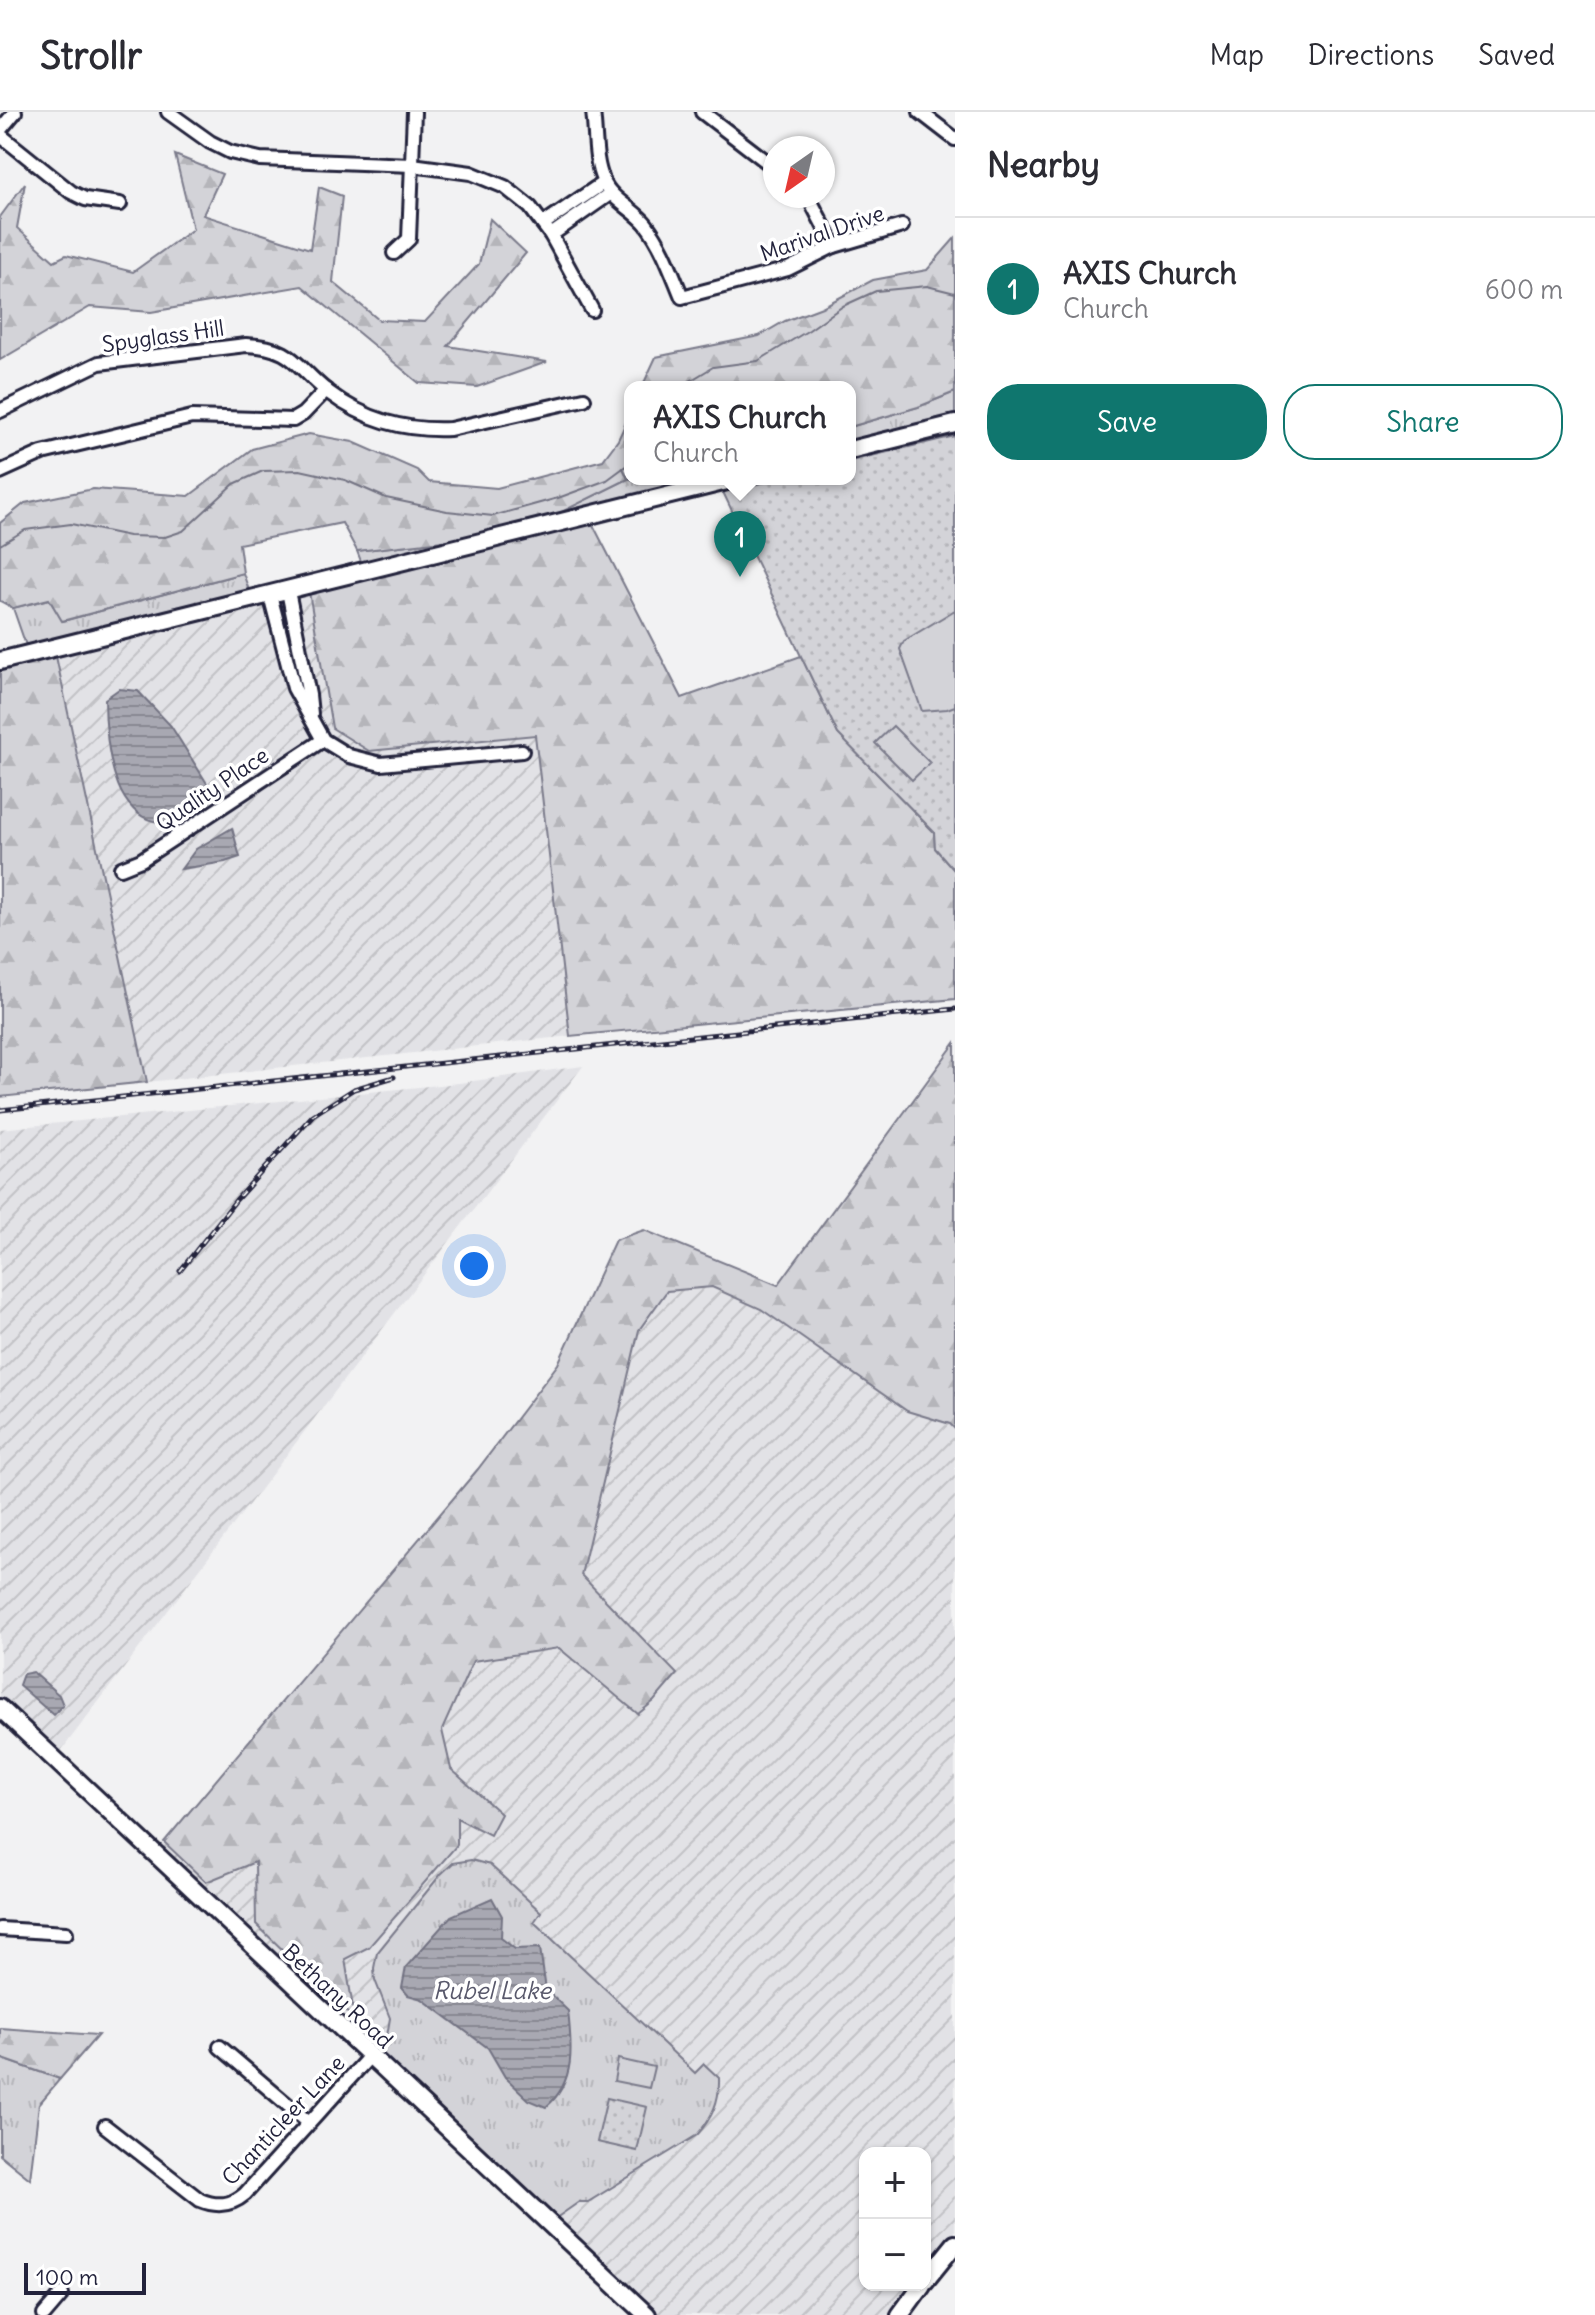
<!DOCTYPE html>
<meta charset="utf-8">
<style>
:root{--surface:#fff;--page:#f2f2f3;--text:#2b2b33;--muted:#7c7c81;--line:#e1e1e2;--accent:#0f766e}
body{margin:0;font-family:Delius,sans-serif;background:var(--page);color:var(--text)}
.controls{position:absolute;right:24px;bottom:24px;display:grid;overflow:hidden;border-radius:16px;box-shadow:0 2px 6px #0004}
.controls button{width:72px;height:72px;display:grid;place-items:center;padding:0;border:0;border-bottom:2px solid var(--line);background:var(--surface);color:var(--text);font:40px sans-serif}
.compass{position:absolute;left:763px;top:24px;width:72px;height:72px;border-radius:50%;background:var(--surface);box-shadow:0 2px 6px #0004;rotate:214deg}
.scale{position:absolute;left:24px;bottom:20px;width:122px;box-sizing:border-box;padding-left:8px;border:4px solid #22223b;border-top:0;font-size:22px;line-height:28px;white-space:nowrap;color:#22223b;-webkit-text-stroke:6px #fff;paint-order:stroke}
.you{position:absolute;left:474px;top:1154px;width:28px;height:28px;margin:-20px;border:6px solid #fff;border-radius:50%;background:#1a73e8;box-shadow:0 0 0 12px #1a73e833}
.badge{display:grid;place-items:center;width:52px;height:52px;border-radius:50%;background:var(--accent);color:#fff;font-size:26px;font-weight:700}
.pin{position:absolute;translate:-50% -66px;filter:drop-shadow(0 2px 4px #0008)}
.pin::after{content:'';position:absolute;top:42px;width:28px;height:24px;background:inherit;clip-path:polygon(0 0,100% 0,50% 100%)}
.popup{position:absolute;left:624px;top:269px;width:232px;height:104px;box-sizing:border-box;display:grid;place-content:center;border-radius:16px;background:var(--surface);filter:drop-shadow(0 2px 6px #0005);font-size:26px;white-space:nowrap;color:var(--muted)}
.popup b{font-size:30px;color:var(--text)}
.popup::after{content:'';position:absolute;left:50%;top:100%;margin-left:-16px;border:16px solid transparent;border-top-color:var(--surface)}
.list{margin:0;padding:0;list-style:none}
h2{display:flex;justify-content:space-between;align-items:center;height:104px;margin:0;padding:0 32px;font-size:34px}
h2 small{font-size:26px;font-weight:400;color:var(--muted)}
.list li{display:grid;grid-template-columns:52px 1fr auto;gap:24px;align-items:center;box-sizing:border-box;height:144px;padding:0 32px;border-top:2px solid var(--line)}
.list b{display:block;font-size:30px;white-space:nowrap}
.list p{margin:0;font-size:26px;white-space:nowrap;color:var(--muted)}
.list em{font-size:26px;font-style:normal;color:var(--muted)}
.actions{display:flex;gap:16px;padding:24px 32px}
.actions a{flex:1;padding:18px 0;border:2px solid var(--accent);border-radius:32px;text-align:center;font-size:28px;color:var(--accent)}
.actions .main{background:var(--accent);color:#fff}
.map{position:relative;flex:none;width:955px;height:2203px;overflow:hidden}
header{display:flex;align-items:center;gap:48px;box-sizing:border-box;height:112px;padding:0 40px;background:var(--surface);border-bottom:2px solid var(--line)}
header strong{font-size:38px}
nav{display:flex;gap:44px;margin-inline-start:auto;font-size:28px}
main{display:flex}
aside{flex:1;background:var(--surface)}
.map>svg:first-child{display:block}
.industrial{fill:url(#industrial-furrows)}
.grass{fill:url(#grass-tufts);stroke:#7a7a8a;stroke-width:2}
.forest{fill:url(#forest-firs);stroke:#7a7a8a;stroke-width:2}
.park{fill:url(#park-dots);stroke:#7a7a8a;stroke-width:2}
.pitch{fill:#d3d3d8;stroke:#7a7a8a;stroke-width:2}
.water{fill:url(#water-rules);stroke:#727282;stroke-width:2}
.lines{fill:none;stroke-linecap:round;stroke-linejoin:round}
.stream{stroke:#727282;stroke-width:2}
.minor-casing{stroke:#22223b;stroke-width:18}
.major-casing{stroke:#22223b;stroke-width:22}
.minor{stroke:#fff;stroke-width:12}
.major{stroke:#fff;stroke-width:16}
.rail-casing{stroke:#22223b;stroke-width:5}
.rail{stroke:#fff;stroke-width:2;stroke-dasharray:6;stroke-linecap:butt}
.labels{text-anchor:middle;stroke-width:7;stroke-linejoin:round;paint-order:stroke}
.street-label{font-size:22px;fill:#22223b;stroke:#fff}
.water-label{font-size:24px;font-style:italic;fill:#58586b;stroke:#fff}
</style>
<header>
<strong>Strollr</strong>
<nav><a>Map</a><a>Directions</a><a>Saved</a></nav>
</header>
<main>
<div class="map">
<svg width="955" height="2203" viewBox="0 0 955 2203">
<defs>
<pattern id="industrial-furrows" width="10" height="10" patternUnits="userSpaceOnUse" patternTransform="scale(2)"><rect width="10" height="10" fill="#e2e2e6"/><path d="M-1 1l2-2M0 10L10 0M9 11l2-2" fill="none" stroke="#c2c2c6"/></pattern>
<pattern id="grass-tufts" width="24" height="20" patternUnits="userSpaceOnUse" patternTransform="scale(2)"><rect width="24" height="20" fill="#d3d3d8"/><path d="M3 7l-1-3M5 7V3M7 7l1-3M15 17l-1-3M17 17v-4M19 17l1-3" fill="none" stroke="#b5b5ba"/></pattern>
<pattern id="forest-firs" width="22" height="20" patternUnits="userSpaceOnUse" patternTransform="scale(2)"><rect width="22" height="20" fill="#d3d3d8"/><path d="M5 1l3.5 6h-7zM16 11l3.5 6h-7z" fill="#b5b5ba"/></pattern>
<pattern id="park-dots" width="8" height="8" patternUnits="userSpaceOnUse" patternTransform="scale(2)"><rect width="8" height="8" fill="#d3d3d8"/><path d="M2 2h.1M6 6h.1" fill="none" stroke="#b5b5ba" stroke-width="1.8" stroke-linecap="round"/></pattern>
<pattern id="water-rules" width="6" height="5" patternUnits="userSpaceOnUse" patternTransform="scale(2)"><rect width="6" height="5" fill="#a8a8b2"/><path d="M0 2.5h6" fill="none" stroke="#888892"/></pattern>
</defs>
<rect width="100%" height="100%" fill="#f2f2f3"/>
<filter id="ink" filterUnits="userSpaceOnUse"><feTurbulence type="fractalNoise" baseFrequency=".0125" numOctaves="2"/><feDisplacementMap in="SourceGraphic" scale="16" xChannelSelector="R" yChannelSelector="G"/><feConvolveMatrix kernelMatrix="1 2 1 2 8 2 1 2 1" color-interpolation-filters="sRGB"/></filter>
<g filter="url(#ink)">
<g class="industrial">
<polygon points="308,474 369,639 535,622 570,924 147,970 54,535"/>
<polygon points="583,954 54,1648 0,1596 0,1017 459,971"/>
<polygon points="712,1175 761,1197 907,1299 950,1312 955,1317 955,2131 925,2169 925,2041 865,2041 865,2173 922,2173 894,2203 647,2203 154,1742 478,1357 581,1463 639,1218 667,1178"/>
</g>
<g class="grass">
<polygon points="955,280 955,312 850,338 850,315 918,295"/>
<polygon points="630,351 630,367 653,369 735,367 365,459 357,439 520,420 628,367 623,356"/>
<polygon points="243,461 252,487 29,542 13,496 49,487 63,509"/>
<path d="M471,1748L490,1753L541,1800L534,1810L695,1961L704,1952L719,1966C720,1989 712,2006 697,2023L588,2090H579L549,2111L370,1944L387,1924L390,1906L375,1868L374,1856L377,1841L441,1762L453,1751Z"/>
<polygon points="0,1946 60,1967 39,1992 30,2067 0,2043"/>
</g>
<g class="forest">
<polygon points="175,43 222,62 203,103 310,137 319,75 342,84 333,170 379,208 425,210 479,152 490,107 526,141 448,234 547,250 477,275 419,271 302,174 151,200 90,195 0,248 0,105 25,71 17,116 54,149 66,143 133,160 193,117"/>
<polygon points="955,126 955,280 918,295 850,315 850,275 642,275 656,245 759,224 785,209 822,195 873,168 927,158"/>
<polygon points="630,302 630,351 623,356 628,367 525,418 588,403 682,586 801,544 838,622 934,720 935,736 955,759 955,887 570,924 535,623 369,639 332,616 308,474 512,421 357,439 342,411 239,432 243,461 62,509 49,487 13,496 0,489 0,411 25,391 93,377 189,384 252,337 309,322 353,330 417,358 429,370 497,376 603,348 618,328"/>
<polygon points="54,535 147,970 0,985 0,549"/>
<polygon points="955,931 955,1317 950,1312 907,1299 761,1197 712,1175 667,1179 639,1218 581,1463 677,1562 654,1589 638,1602 559,1536 473,1549 442,1618 451,1657 501,1702 490,1723 457,1706 457,1733 369,1835 345,1847 355,1908 256,1812 255,1750 206,1770 164,1730 478,1357 558,1252 615,1128 644,1118 778,1173"/>
<polygon points="0,1916 98,1923 60,1967 0,1946"/>
</g>
<g class="park">
<polygon points="955,324 955,759 935,736 934,720 838,622 723,380 778,367 850,367 850,349"/>
<polygon points="607,1986 647,1995 637,2039 597,2030"/>
</g>
<g class="pitch">
<polygon points="955,498 955,594 947,597 922,599 900,537 904,529"/>
<polygon points="893,614 930,651 912,668 875,631"/>
<polygon points="618,1947 654,1955 649,1976 614,1969"/>
</g>
<g class="water">
<path d="M119,577L138,579L171,614L208,673C204,680 200,689 194,694C162,727 128,705 116,667C108,644 105,611 105,587Z"/>
<polygon points="232,716 240,745 225,750 181,757 196,737"/>
<polygon points="33,1560 59,1583 63,1593 53,1603 19,1573 23,1562"/>
<path d="M492,1786L502,1804L501,1826L515,1837L540,1836L546,1878L568,1899C572,1934 576,1970 546,1995L529,1988L505,1965L488,1936L422,1887L408,1883L402,1876L406,1855L451,1804Z"/>
</g>
<g class="lines">
<g class="stream">
<polyline points="680,275 713,255 758,249 809,218 843,194 876,179 927,174 955,181"/>
<polyline points="0,433 25,418 71,412 129,424 165,425 183,419 234,372 263,359 300,358 345,368 386,386 447,399 493,404 558,386 607,368 630,351"/>
</g>
<defs>
<g id="minor">
<polyline points="168,0 210,30 230,40 260,47 412,53 471,61 505,75 530,95 551,123 592,198"/>
<path d="M593,0C596,21 594,48 603,68C610,87 634,97 646,112C663,134 672,161 682,185L788,157L834,134L902,114"/>
<polyline points="702,0 775,56"/>
<polyline points="920,0 955,27"/>
<polyline points="0,18 15,0"/>
<polyline points="0,23 71,80 85,87 120,92"/>
<polyline points="808,84 834,134"/>
<polyline points="543,112 603,71"/>
<polyline points="551,123 611,81"/>
<polyline points="394,141 409,127 414,0"/>
<path d="M0,299L99,251L246,233C294,235 295,254 328,280C365,308 404,319 450,317L584,287"/>
<polyline points="0,360 42,341 192,305 293,308 303,302 326,278"/>
<polyline points="288,479 309,583 311,602"/>
<polyline points="270,483 294,576 323,628 349,644 381,652 522,639"/>
<polyline points="121,756 141,748 323,628"/>
<polyline points="0,1817 66,1821"/>
<polyline points="220,1935 309,2011"/>
<path d="M105,2014L200,2088C217,2095 231,2094 245,2082L370,1944"/>
<polyline points="44,2203 62,2182"/>
</g>
<g id="major">
<polyline points="850,338 955,312"/>
<polyline points="0,549 735,367"/>
<polyline points="0,1596 647,2203"/>
<polyline points="925,2169 955,2132"/>
<polyline points="900,2203 922,2173"/>
</g>
</defs>
<use href="#minor" class="minor-casing"/>
<use href="#major" class="major-casing"/>
<use href="#minor" class="minor"/>
<use href="#major" class="major"/>
<defs>
<g id="rail">
<polyline points="0,998 955,897"/>
<polyline points="180,1159 236,1088 313,1003 354,977 394,965"/>
</g>
</defs>
<use href="#rail" class="rail-casing"/>
<use href="#rail" class="rail"/>
</g>
</g>
<g class="labels">
<g class="street-label">
<text transform="translate(822 121) rotate(-19)" y="8">Marival Drive</text>
<text transform="translate(163 224) rotate(-8)" y="8">Spyglass Hill</text>
<text transform="translate(212 677) rotate(-34)" y="8">Quality Place</text>
<text transform="translate(338 1884) rotate(43)" y="8">Bethany Road</text>
<text transform="translate(283 2008) rotate(-47)" y="8">Chanticleer Lane</text>
</g>
<g class="water-label">
<text x="492" y="1887">Rubel Lake</text>
</g>
</g>
</svg>
<div class="controls">
<button>+</button>
<button>−</button>
</div>
<svg class="compass" viewBox="-18 -18 36 36"><path d="M0-13l5 13h-10z" fill="#e53935"/><path d="M0 13l5-13h-10z" fill="#7c7c81"/></svg>
<div class="scale">100 m</div>
<div class="you"></div>
<div class="pin badge" style="left:740px;top:465px">1</div>
<div class="popup"><b>AXIS Church</b>Church</div>
</div>
<aside>
<h2>Nearby<small></small></h2>
<ul class="list">
<li><span class="badge">1</span><div><b>AXIS Church</b><p>Church</p></div><em>600 m</em></li>
</ul>
<div class="actions"><a class="main">Save</a><a>Share</a></div>
</aside>
</main>
